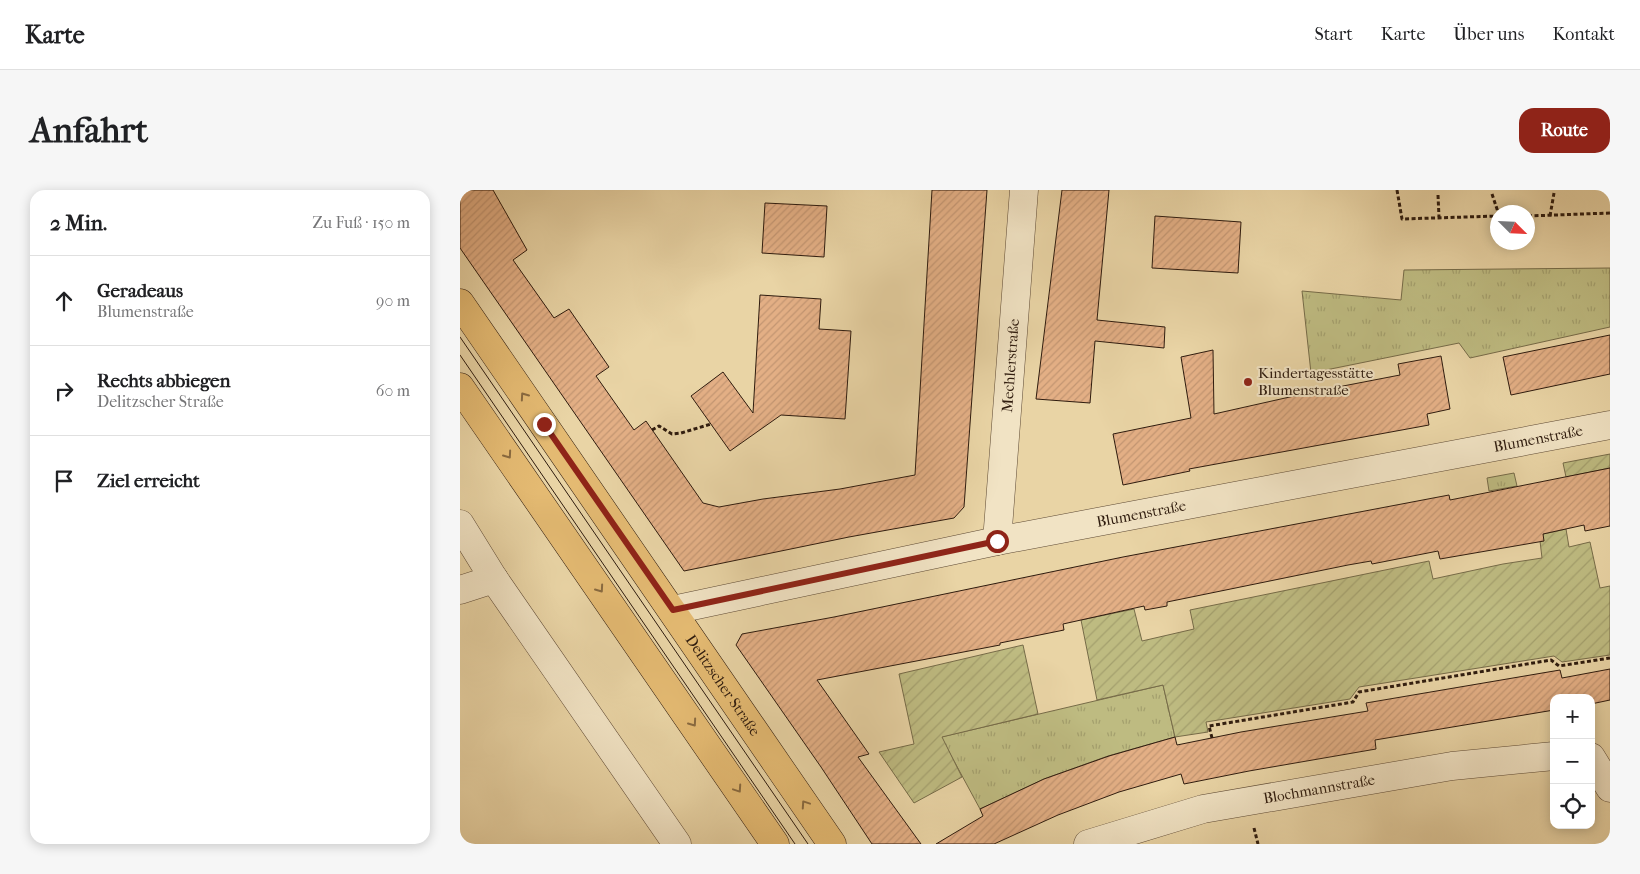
<!DOCTYPE html>
<html lang="de">
<meta charset="utf-8">
<style>
:root{--surface:#fff;--page:#f6f6f6;--text:#202124;--muted:#757577;--line:#e0e0e0;--accent:#8f2418}
body{margin:0;font-family:"IM FELL French Canon",serif;background:var(--page);color:var(--text)}
.controls{position:absolute;right:15px;bottom:15px;display:grid;overflow:hidden;border-radius:10px;box-shadow:0 2px 12px #0003}
.controls button{width:45px;height:45px;display:grid;place-items:center;padding:0;border:0;border-bottom:1px solid var(--line);background:var(--surface);color:var(--text);font:25px sans-serif}
.compass{position:absolute;left:1030px;top:15px;width:45px;height:45px;border-radius:50%;background:var(--surface);box-shadow:0 2px 12px #0003;rotate:114deg}
.stop{position:absolute;width:15px;height:15px;margin:-11px;border:4px solid #8f2418;border-radius:50%;background:#fff}
.stop.end{background:#8f2418;border-color:#fff;box-shadow:0 1px 5px #0008}
.list{margin:0;padding:0;list-style:none}
h2{display:flex;justify-content:space-between;align-items:center;height:65px;margin:0;padding:0 20px;font-size:21px}
h2 small{font-size:16px;font-weight:400;color:var(--muted)}
.list li{display:grid;grid-template-columns:32px 1fr auto;gap:15px;align-items:center;box-sizing:border-box;height:90px;padding:0 20px;border-top:1px solid var(--line)}
.list b{display:block;font-size:19px;white-space:nowrap}
.list p{margin:0;font-size:16px;white-space:nowrap;color:var(--muted)}
.list em{font-size:16px;font-style:normal;color:var(--muted)}
.icon{flex:none;width:28px;height:28px;fill:none;stroke:currentColor;stroke-width:2;stroke-linecap:round;stroke-linejoin:round}
.map{position:relative;flex:none;width:1150px;height:654px;overflow:hidden;border-radius:15px}
header{display:flex;align-items:center;gap:30px;box-sizing:border-box;height:70px;padding:0 25px;background:var(--surface);border-bottom:1px solid var(--line)}
header strong{font-size:24px}
nav{display:flex;gap:28px;margin-inline-start:auto;font-size:18px}
.intro{display:flex;align-items:center;justify-content:space-between;box-sizing:border-box;height:120px;padding:0 30px}
h1{margin:0;font-size:35px}
.button{padding:12px 22px;border-radius:15px;background:var(--accent);color:#fff;font-size:18px;font-weight:700}
main{display:flex;gap:30px;padding:0 30px}
aside{flex:1;background:var(--surface);border-radius:15px;box-shadow:0 2px 12px #0003}
.map>svg:first-child{display:block}
.grass{fill:url(#grass-tufts);stroke:#766b48}
.garden{fill:url(#garden-furrows);stroke:#766b48}
.building{fill:url(#building-hatch);stroke:#2e1b0e}
.lines{fill:none;stroke-linecap:round;stroke-linejoin:round}
.minor-casing{stroke:#5d4934;stroke-width:29}
.major-casing{stroke:#2e1b0e;stroke-width:29}
.path{stroke:#2e1b0e;stroke-width:3;stroke-dasharray:4 2.5;stroke-linecap:butt}
.minor{stroke:#f1e3c4;stroke-width:28}
.major{stroke:#e4ba72;stroke-width:28}
.tram{stroke:#2e1b0e;stroke-width:1}
.oneway{stroke:#896a40}
.route{stroke:#8f2418;stroke-width:6}
.poi-dot{fill:#8f2418;stroke:#f1e3c4;stroke-width:2}
.labels{text-anchor:middle;stroke-width:4;stroke-linejoin:round;paint-order:stroke}
.street-label{font-size:15px;fill:#2e1b0e;stroke:#f1e3c4}
.poi-label{font-size:15px;fill:#2e1b0e;stroke:#f1e3c4;text-anchor:start}
</style>
<header>
<strong>Karte</strong>
<nav><a>Start</a><a>Karte</a><a>Über uns</a><a>Kontakt</a></nav>
</header>
<div class="intro"><h1>Anfahrt</h1><a class="button">Route</a></div>
<main>
<aside>
<h2>2 Min.<small>Zu Fuß · 150 m</small></h2>
<ul class="list">
<li><svg class="icon" aria-label="ahead" viewBox="0 0 24 24"><path d="M12 20V5M6 11l6-6 6 6"/></svg><div><b>Geradeaus</b><p>Blumenstraße</p></div><em>90 m</em></li>
<li><svg class="icon" aria-label="right" viewBox="0 0 24 24"><path d="M7 20v-9h11M14 6l5 5-5 5"/></svg><div><b>Rechts abbiegen</b><p>Delitzscher Straße</p></div><em>60 m</em></li>
<li><svg class="icon" aria-label="arrive" viewBox="0 0 24 24"><path d="M6 21V4h12l-3 4 3 4H6"/></svg><div><b>Ziel erreicht</b></div></li>
</ul>
</aside>
<div class="map">
<svg width="1150" height="654" viewBox="0 0 1150 654">
<defs>
<pattern id="grass-tufts" width="24" height="20" patternUnits="userSpaceOnUse" patternTransform="scale(1.25)"><rect width="24" height="20" fill="#bebb81"/><path d="M3 7l-1-3M5 7V3M7 7l1-3M15 17l-1-3M17 17v-4M19 17l1-3" fill="none" stroke="#a4a06e"/></pattern>
<pattern id="garden-furrows" width="10" height="10" patternUnits="userSpaceOnUse" patternTransform="scale(1.25)"><rect width="10" height="10" fill="#bebb81"/><path d="M-1 1l2-2M0 10L10 0M9 11l2-2" fill="none" stroke="#a4a06e"/></pattern>
<pattern id="building-hatch" width="6" height="6" patternUnits="userSpaceOnUse" patternTransform="scale(1.25)"><rect width="6" height="6" fill="#e3af85"/><path d="M-1 1l2-2M0 6l6-6M5 7l2-2" fill="none" stroke="#c39672"/></pattern>
</defs>
<rect width="100%" height="100%" fill="#e9d4a5"/>
<filter id="stains"><feTurbulence type="fractalNoise" baseFrequency=".004" numOctaves="4"/><feColorMatrix values="0 0 0 0 .2 0 0 0 0 .09 0 0 0 0 .02 0 0 0 .5 -.17"/></filter>
<radialGradient id="worn" r=".72"><stop offset=".6" stop-color="#630" stop-opacity="0"/><stop offset="1" stop-color="#630" stop-opacity=".3"/></radialGradient>
<g class="grass">
<polygon points="1150,78 1150,137 1010,168 999,153 851,183 842,101 941,110 944,80"/>
<polygon points="1054,283 1057,296 1029,301 1027,288"/>
<polygon points="703,495 715,547 648,566 584,589 520,619 481,547"/>
</g>
<g class="garden">
<polygon points="1150,264 1150,278 1106,287 1103,273"/>
<polygon points="1106,339 1109,357 1130,352 1140,398 1150,396 1150,465 1102,472 1094,466 899,497 890,509 746,532 748,542 715,547 703,495 637,510 621,430 674,419 682,451 734,439 730,420 969,371 973,389 1043,374 1082,368 1080,351 1083,344"/>
<polygon points="563,455 578,524 482,547 502,587 454,613 419,562 454,554 439,484"/>
</g>
<g class="building">
<polygon points="0,0 33,0 67,60 53,70 94,128 109,119 149,177 136,186 174,240 186,231 243,313 259,317 303,309 380,299 455,285 472,0 527,0 504,317 494,328 389,347 224,381 0,58"/>
<polygon points="602,0 649,0 637,130 705,137 704,158 635,151 630,213 576,209"/>
<polygon points="305,13 367,16 364,67 302,63"/>
<polygon points="695,26 781,32 778,83 692,78"/>
<polygon points="300,105 361,109 359,139 391,141 385,229 321,225 270,261 231,206 263,182 293,223"/>
<polygon points="1150,145 1150,184 1051,205 1043,167"/>
<polygon points="753,160 754,224 852,202 940,185 938,174 981,166 990,219 967,224 969,235 729,279 730,281 663,295 653,244 731,228 721,167"/>
<polygon points="1150,278 1150,336 1125,341 1124,335 1083,344 1084,351 980,369 978,361 912,374 911,371 888,375 707,412 707,416 685,420 684,416 603,434 604,440 540,453 540,455 357,490 409,564 398,567 461,654 412,654 361,577 276,455 282,444 374,427 663,367 989,305 990,310"/>
<polygon points="1150,479 1150,510 1131,514 1131,508 1094,508 1094,520 915,550 916,559 789,581 724,594 721,584 659,602 598,625 534,654 476,654 523,626 520,619 584,589 649,566 715,547 717,555 781,542 908,521 906,513 1100,480 1102,488"/>
</g>
<g class="lines">
<defs>
<g id="minor">
<polyline points="0,334 34,389 217,654"/>
<path id="s1" d="M537,351L564,0"/>
<polyline points="0,400 34,389"/>
<path id="s2" d="M213,420L537,351L1150,235"/>
<polyline points="1131,567 1150,598"/>
<path id="s3" d="M628,654L743,619L992,576L1094,566"/>
</g>
<g id="major">
<path id="s4" d="M0,113L372,654"/>
<polyline points="0,197 315,654"/>
</g>
</defs>
<use href="#minor" class="minor-casing"/>
<use href="#major" class="major-casing"/>
<g class="path">
<polyline points="937,0 942,29 1038,26"/>
<polyline points="1032,4 1038,22"/>
<polyline points="978,5 979,27"/>
<polyline points="1068,26 1150,23"/>
<polyline points="1090,26 1094,3"/>
<polyline points="192,240 199,236 212,244 221,243 251,234"/>
<polyline points="752,548 749,536 893,512 899,502 1091,470 1099,476 1150,468"/>
<polyline points="794,638 798,654"/>
</g>
<use href="#minor" class="minor"/>
<use href="#major" class="major"/>
<g class="tram">
<polyline points="0,147 348,654"/>
<polyline points="0,165 335,654"/>
</g>
</g>
<defs><path id="oneway-chevron" d="M-2-3.5L2.5 0L-2 3.5" fill="none" stroke-width="1.6" stroke-linecap="round" stroke-linejoin="round" transform="scale(1.25)"/></defs>
<g class="oneway">
<use href="#oneway-chevron" transform="translate(64 206) rotate(-125)"/>
<use href="#oneway-chevron" transform="translate(48 265) rotate(55)"/>
<use href="#oneway-chevron" transform="translate(140 399) rotate(55)"/>
<use href="#oneway-chevron" transform="translate(233 533) rotate(55)"/>
<use href="#oneway-chevron" transform="translate(278 599) rotate(56)"/>
<use href="#oneway-chevron" transform="translate(345 614) rotate(-124)"/>
</g>
<g class="lines">
<polyline class="route" points="84,234 213,420 537,351"/>
</g>
<circle class="poi-dot" cx="788" cy="192" r="5"/>
<g class="labels">
<g class="street-label">
<text dy="5" stroke="none"><textPath href="#s1" startOffset="176">Mechlerstraße</textPath></text>
<text dy="5" stroke="none"><textPath href="#s2" startOffset="882">Blumenstraße</textPath></text>
<text dy="5" stroke="none"><textPath href="#s2" startOffset="478">Blumenstraße</textPath></text>
<text dy="5" stroke="none"><textPath href="#s4" startOffset="464">Delitzscher Straße</textPath></text>
<text dy="5" stroke="none"><textPath href="#s3" startOffset="238">Blochmannstraße</textPath></text>
</g>
<g class="poi-label">
<text x="798" y="188">Kindertagesstätte<tspan x="798" dy="17">Blumenstraße</tspan></text>
</g>
</g>
<rect width="100%" height="100%" filter="url(#stains)"/>
<rect width="100%" height="100%" fill="url(#worn)"/>
</svg>
<div class="controls">
<button>+</button>
<button>−</button>
<button><svg class="icon" aria-label="locate" viewBox="0 0 24 24"><circle cx="12" cy="12" r="6"/><path d="M12 2v4M12 18v4M2 12h4M18 12h4"/></svg></button>
</div>
<svg class="compass" viewBox="-18 -18 36 36"><path d="M0-13l5 13h-10z" fill="#e53935"/><path d="M0 13l5-13h-10z" fill="#757577"/></svg>
<div class="stop" style="left:537px;top:351px"></div>
<div class="stop end" style="left:84px;top:234px"></div>
</div>
</main>
